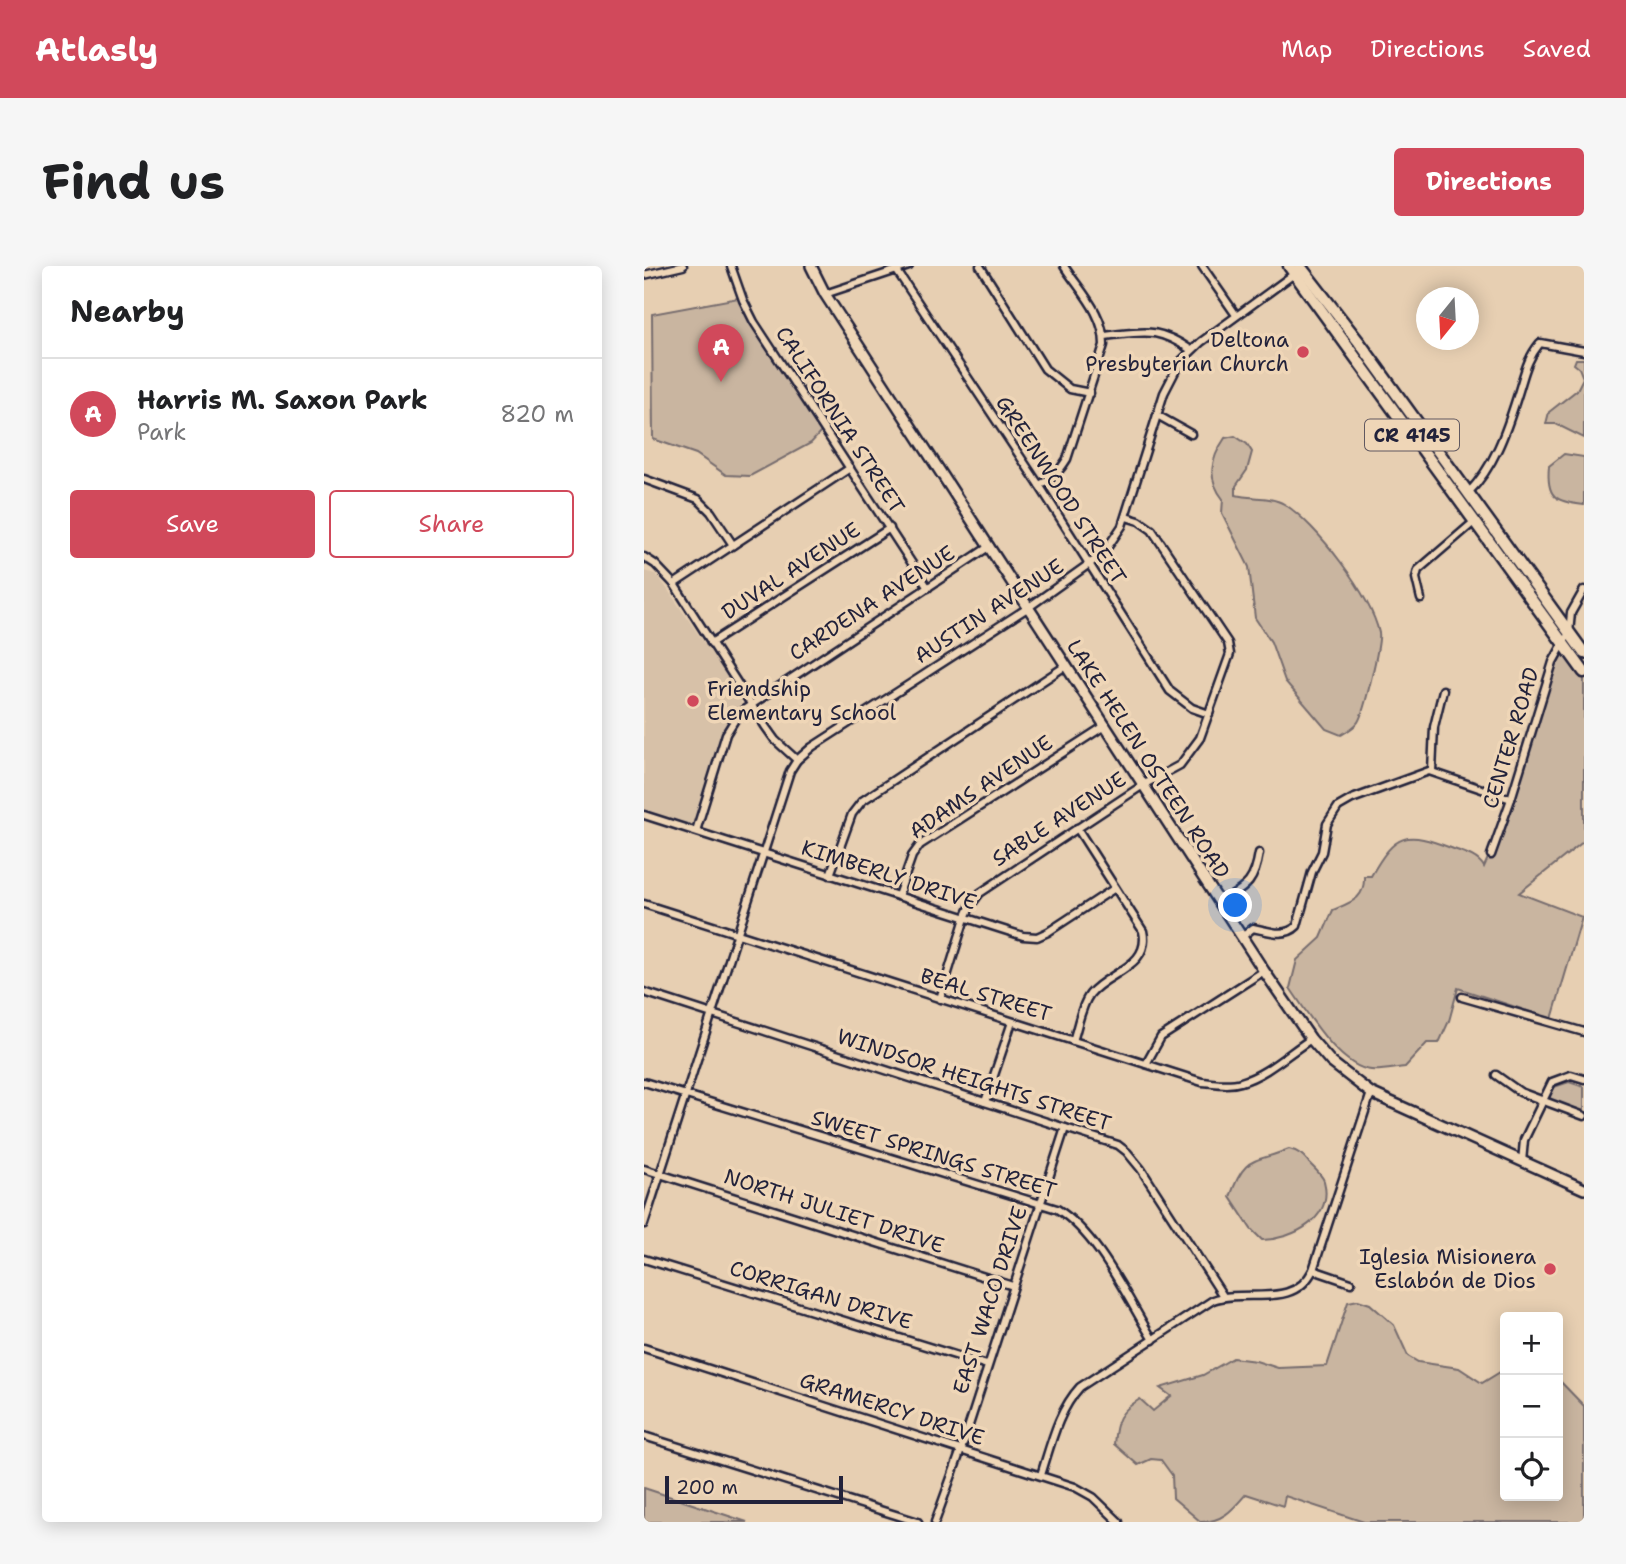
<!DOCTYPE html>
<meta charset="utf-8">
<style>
:root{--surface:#fff;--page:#f6f6f6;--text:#202124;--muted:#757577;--line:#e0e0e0;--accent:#d1495b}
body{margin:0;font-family:"Shantell Sans",sans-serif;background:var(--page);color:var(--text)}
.controls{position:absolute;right:21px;bottom:21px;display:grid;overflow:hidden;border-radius:7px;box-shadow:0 4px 18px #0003}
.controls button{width:63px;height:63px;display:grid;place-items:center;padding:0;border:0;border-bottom:2px solid var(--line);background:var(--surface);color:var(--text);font:35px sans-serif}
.compass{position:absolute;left:772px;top:21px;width:63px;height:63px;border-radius:50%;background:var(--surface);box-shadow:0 4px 18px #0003;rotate:198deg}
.scale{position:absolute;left:21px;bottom:18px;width:178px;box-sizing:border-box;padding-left:7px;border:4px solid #22223b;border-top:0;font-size:19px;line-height:24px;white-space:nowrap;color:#22223b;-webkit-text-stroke:5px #efd6b7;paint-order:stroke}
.you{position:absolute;left:592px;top:640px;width:24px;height:24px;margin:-18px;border:5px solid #fff;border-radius:50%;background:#1a73e8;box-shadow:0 0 0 10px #1a73e833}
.badge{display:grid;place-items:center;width:46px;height:46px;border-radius:50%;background:var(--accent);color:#fff;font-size:23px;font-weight:700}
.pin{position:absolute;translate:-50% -58px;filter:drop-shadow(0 2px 4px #0008)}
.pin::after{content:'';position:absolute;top:37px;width:24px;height:21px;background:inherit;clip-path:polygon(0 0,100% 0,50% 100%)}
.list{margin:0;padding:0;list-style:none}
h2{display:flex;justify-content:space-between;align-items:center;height:91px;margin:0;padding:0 28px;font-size:30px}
h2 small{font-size:23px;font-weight:400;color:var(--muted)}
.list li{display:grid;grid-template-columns:46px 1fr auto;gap:21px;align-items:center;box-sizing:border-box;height:112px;padding:0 28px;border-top:2px solid var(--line)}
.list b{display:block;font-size:26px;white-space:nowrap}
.list p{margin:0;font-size:23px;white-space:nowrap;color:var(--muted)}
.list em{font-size:23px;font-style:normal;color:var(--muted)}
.actions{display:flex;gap:14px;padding:21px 28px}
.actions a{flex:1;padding:16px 0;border:2px solid var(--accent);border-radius:7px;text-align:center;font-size:24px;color:var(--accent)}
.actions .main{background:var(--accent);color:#fff}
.icon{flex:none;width:38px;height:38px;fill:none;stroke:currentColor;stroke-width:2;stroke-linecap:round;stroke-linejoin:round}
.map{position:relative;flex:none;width:940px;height:1256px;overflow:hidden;border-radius:7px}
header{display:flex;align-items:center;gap:42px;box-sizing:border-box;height:98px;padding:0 35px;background:var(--accent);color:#fff}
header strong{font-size:33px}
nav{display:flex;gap:38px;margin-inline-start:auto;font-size:24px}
.intro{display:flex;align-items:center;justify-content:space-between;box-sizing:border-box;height:168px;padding:0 42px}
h1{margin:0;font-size:49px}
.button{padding:18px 32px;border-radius:7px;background:var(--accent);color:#fff;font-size:24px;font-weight:700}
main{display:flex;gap:42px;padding:0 42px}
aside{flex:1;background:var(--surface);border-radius:7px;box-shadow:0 4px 18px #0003}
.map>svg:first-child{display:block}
.built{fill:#d7c1a8}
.green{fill:#c9b5a0;stroke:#766c6e;stroke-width:2}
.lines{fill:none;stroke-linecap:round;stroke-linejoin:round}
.street-casing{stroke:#22223b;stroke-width:11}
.secondary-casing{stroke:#22223b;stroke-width:14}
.primary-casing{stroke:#22223b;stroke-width:15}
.street{stroke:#efd6b7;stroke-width:6}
.secondary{stroke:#efd6b7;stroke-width:9}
.primary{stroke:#efd6b7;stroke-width:10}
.poi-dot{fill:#d1495b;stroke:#efd6b7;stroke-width:2.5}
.labels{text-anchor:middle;stroke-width:7;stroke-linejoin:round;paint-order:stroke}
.shield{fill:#efd6b7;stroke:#605860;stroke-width:2}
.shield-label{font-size:19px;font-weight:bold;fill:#22223b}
.poi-label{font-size:21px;fill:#22223b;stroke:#efd6b7;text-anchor:end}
.street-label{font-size:21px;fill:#22223b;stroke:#efd6b7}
</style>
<header>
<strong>Atlasly</strong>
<nav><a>Map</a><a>Directions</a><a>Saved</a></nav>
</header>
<div class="intro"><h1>Find us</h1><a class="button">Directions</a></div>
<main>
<aside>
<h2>Nearby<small></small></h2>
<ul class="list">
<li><span class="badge">A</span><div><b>Harris M. Saxon Park</b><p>Park</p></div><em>820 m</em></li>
</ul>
<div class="actions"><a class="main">Save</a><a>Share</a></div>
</aside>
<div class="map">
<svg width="940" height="1256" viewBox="0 0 940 1256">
<rect width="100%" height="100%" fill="#e7cfb2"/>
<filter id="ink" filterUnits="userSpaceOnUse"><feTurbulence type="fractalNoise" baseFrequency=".0143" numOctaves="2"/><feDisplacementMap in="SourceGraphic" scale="14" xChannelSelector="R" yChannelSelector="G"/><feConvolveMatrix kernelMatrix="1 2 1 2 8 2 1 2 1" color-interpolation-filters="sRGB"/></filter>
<g filter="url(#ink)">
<polygon class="built" points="0,305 11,308 17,314 98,432 97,438 87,450 50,556 43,559 0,545"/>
<g class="green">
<polygon points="94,32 178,165 167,177 106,210 82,209 52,188 9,173 8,48"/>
<polygon points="932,93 940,93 940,172 912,158 902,158 905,146 933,124 939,112 935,102 930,98"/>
<path d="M591,170L603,178L608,186L603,204L592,220V229C607,233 627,230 640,238C672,257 727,330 735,367C737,377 720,447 714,456C711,461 702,466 697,469L682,463L641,415L627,376L611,352L605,301L578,247L579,233C563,212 566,194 581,172Z"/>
<path d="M920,188L940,191V239C911,236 902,231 905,200Z"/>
<path d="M919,384L940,412V575L875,627L938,651L908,753L814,722L805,755L795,777H783L761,801C750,802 738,805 727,804C695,801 663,746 646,722L653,694L677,672L689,644C708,636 721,633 720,610H727C752,566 762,565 807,582C818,586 834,590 840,601L844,592L849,593L871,531L912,397Z"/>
<polygon points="925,816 940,821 940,846 932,843 927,845 907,836 905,831 910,821"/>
<path d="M645,883C655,885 660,890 666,898C671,903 678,909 680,915C690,953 649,973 618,974L607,963L586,931C601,888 609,898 645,883Z"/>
<path d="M714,1034L726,1038L750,1059L764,1090L774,1096L815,1102L838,1117L861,1103V1230H914V1113L940,1140V1256H720L641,1230L639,1240L602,1228C589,1243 579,1256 557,1256L529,1232L528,1209L517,1194L507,1193L494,1199L470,1178C472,1154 475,1146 496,1133L509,1145L527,1130L516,1122L559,1109L589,1092L612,1095L634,1102L683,1100L704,1036Z"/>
<polygon points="0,1222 103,1256 0,1256"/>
</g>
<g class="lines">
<defs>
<g id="street">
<polyline points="87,0 99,34 110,56 284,322"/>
<polyline points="336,0 401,103 426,123 446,127"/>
<polyline points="558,0 592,49"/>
<polyline points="253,5 395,219 526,425 548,442 565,448"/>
<polyline points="0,9 39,0"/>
<polyline points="181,28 265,0"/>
<path d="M460,70C500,66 512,60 547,84"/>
<polyline points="513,149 547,168"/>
<polyline points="0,213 54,233 67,246 89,279"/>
<path d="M395,219C408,213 415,206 423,193L460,79C460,47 436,25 420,0"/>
<path d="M824,227C850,201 862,166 873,131C880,110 882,94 896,77L940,85"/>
<polyline points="0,291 11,298 30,318 121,460 131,474 153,494"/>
<polyline points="30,318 206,202"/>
<polyline points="777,333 772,312 774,304 831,255"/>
<polyline points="67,377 246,262"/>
<polyline points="788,505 790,461 799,424"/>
<polyline points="0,549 379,670 393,671 404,666 471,622"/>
<polyline points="52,565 82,468 95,447 346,280"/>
<polyline points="847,589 867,533 909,396 925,367 927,347 940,324"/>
<polyline points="186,609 208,548 218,535 423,399"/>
<polyline points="254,630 268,590 276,579 462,459"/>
<path d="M576,637C601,621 610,619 615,587"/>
<path d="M0,638L558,816C571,817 584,820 597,816C622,809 645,787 667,773"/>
<path d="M598,671L609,662C624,665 641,672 653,660L668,606L678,586L683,558L694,541L708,533L785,505L867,533"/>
<polyline points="0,726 474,879 483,886 497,903 579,1030"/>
<polyline points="818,731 940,766"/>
<polyline points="296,733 321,652 327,639 336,627 499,519 536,499 556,472 586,388 584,377 508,264 495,255 482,251"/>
<path d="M429,775C434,760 437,740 446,728C463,706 507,701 499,665L433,562"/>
<polyline points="502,798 517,771 620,705"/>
<polyline points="852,809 876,826 940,850"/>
<path d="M0,816L413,943C455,969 483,1032 509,1074"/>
<polyline points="341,836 368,756"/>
<polyline points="878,896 880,874 908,816 927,809 940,813"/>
<polyline points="0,903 369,1020"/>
<polyline points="0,958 146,505 153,494 168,481 385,341 459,288 478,260 520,127 536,96 557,76 650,8"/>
<polyline points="0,993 343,1099"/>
<polyline points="669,1004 707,1017"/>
<polyline points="0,1082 431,1221 449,1231 475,1256"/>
<polyline points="0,1170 274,1256"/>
<path d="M397,1209C407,1178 414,1145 436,1121L569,1034C603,1022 649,1044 669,1004L727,827"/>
<polyline points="291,1256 317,1184 421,862"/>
</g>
<polyline id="secondary" points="167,0 181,28 620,705 667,773 687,796 727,827 940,923"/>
<g id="primary">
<polyline points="645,0 940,406"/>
<polyline points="656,0 715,76 940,387"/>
</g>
</defs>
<use href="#street" class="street-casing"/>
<use href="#secondary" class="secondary-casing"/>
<use href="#primary" class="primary-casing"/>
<use href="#street" class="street"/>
<use href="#secondary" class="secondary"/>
<use href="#primary" class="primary"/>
</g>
</g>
<g class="poi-dot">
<circle cx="659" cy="86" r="7"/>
<circle cx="49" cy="435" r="7"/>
<circle cx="906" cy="1003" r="7"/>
</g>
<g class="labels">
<rect class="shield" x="721" y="153.5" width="94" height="31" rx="5"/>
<g class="shield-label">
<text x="768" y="176">CR 4145</text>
</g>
<g class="poi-label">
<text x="645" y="81">Deltona<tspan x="645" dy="24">Presbyterian Church</tspan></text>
<text x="63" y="430" text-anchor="start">Friendship<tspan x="63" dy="24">Elementary School</tspan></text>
<text x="892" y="998">Iglesia Misionera<tspan x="892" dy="24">Eslabón de Dios</tspan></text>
</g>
<g class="street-label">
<text transform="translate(196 154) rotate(57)" y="7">CALIFORNIA STREET</text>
<text transform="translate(417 224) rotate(57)" y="7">GREENWOOD STREET</text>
<text transform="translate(147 305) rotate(-33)" y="7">DUVAL AVENUE</text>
<text transform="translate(228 337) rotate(-33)" y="7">CARDENA AVENUE</text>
<text transform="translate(345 345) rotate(-33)" y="7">AUSTIN AVENUE</text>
<text transform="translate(867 472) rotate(-73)" y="7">CENTER ROAD</text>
<text transform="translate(504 493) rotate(57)" y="7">LAKE HELEN OSTEEN ROAD</text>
<text transform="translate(337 521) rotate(-34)" y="7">ADAMS AVENUE</text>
<text transform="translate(415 553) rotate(-33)" y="7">SABLE AVENUE</text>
<text transform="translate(245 609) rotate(18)" y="7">KIMBERLY DRIVE</text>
<text transform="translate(342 729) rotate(17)" y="7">BEAL STREET</text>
<text transform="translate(330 814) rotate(18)" y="7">WINDSOR HEIGHTS STREET</text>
<text transform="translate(290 888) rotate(17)" y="7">SWEET SPRINGS STREET</text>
<text transform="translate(190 945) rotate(18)" y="7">NORTH JULIET DRIVE</text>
<text transform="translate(177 1029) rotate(17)" y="7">CORRIGAN DRIVE</text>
<text transform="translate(346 1034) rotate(-72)" y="7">EAST WACO DRIVE</text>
<text transform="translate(248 1143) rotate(18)" y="7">GRAMERCY DRIVE</text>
</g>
</g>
</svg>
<div class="controls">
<button>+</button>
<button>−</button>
<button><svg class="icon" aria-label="locate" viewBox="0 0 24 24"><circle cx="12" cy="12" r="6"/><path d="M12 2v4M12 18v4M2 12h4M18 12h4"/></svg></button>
</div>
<svg class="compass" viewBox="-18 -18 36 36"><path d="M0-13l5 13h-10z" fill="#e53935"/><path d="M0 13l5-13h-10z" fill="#757577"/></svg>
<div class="scale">200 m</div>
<div class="you"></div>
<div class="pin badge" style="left:77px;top:116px">A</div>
</div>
</main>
